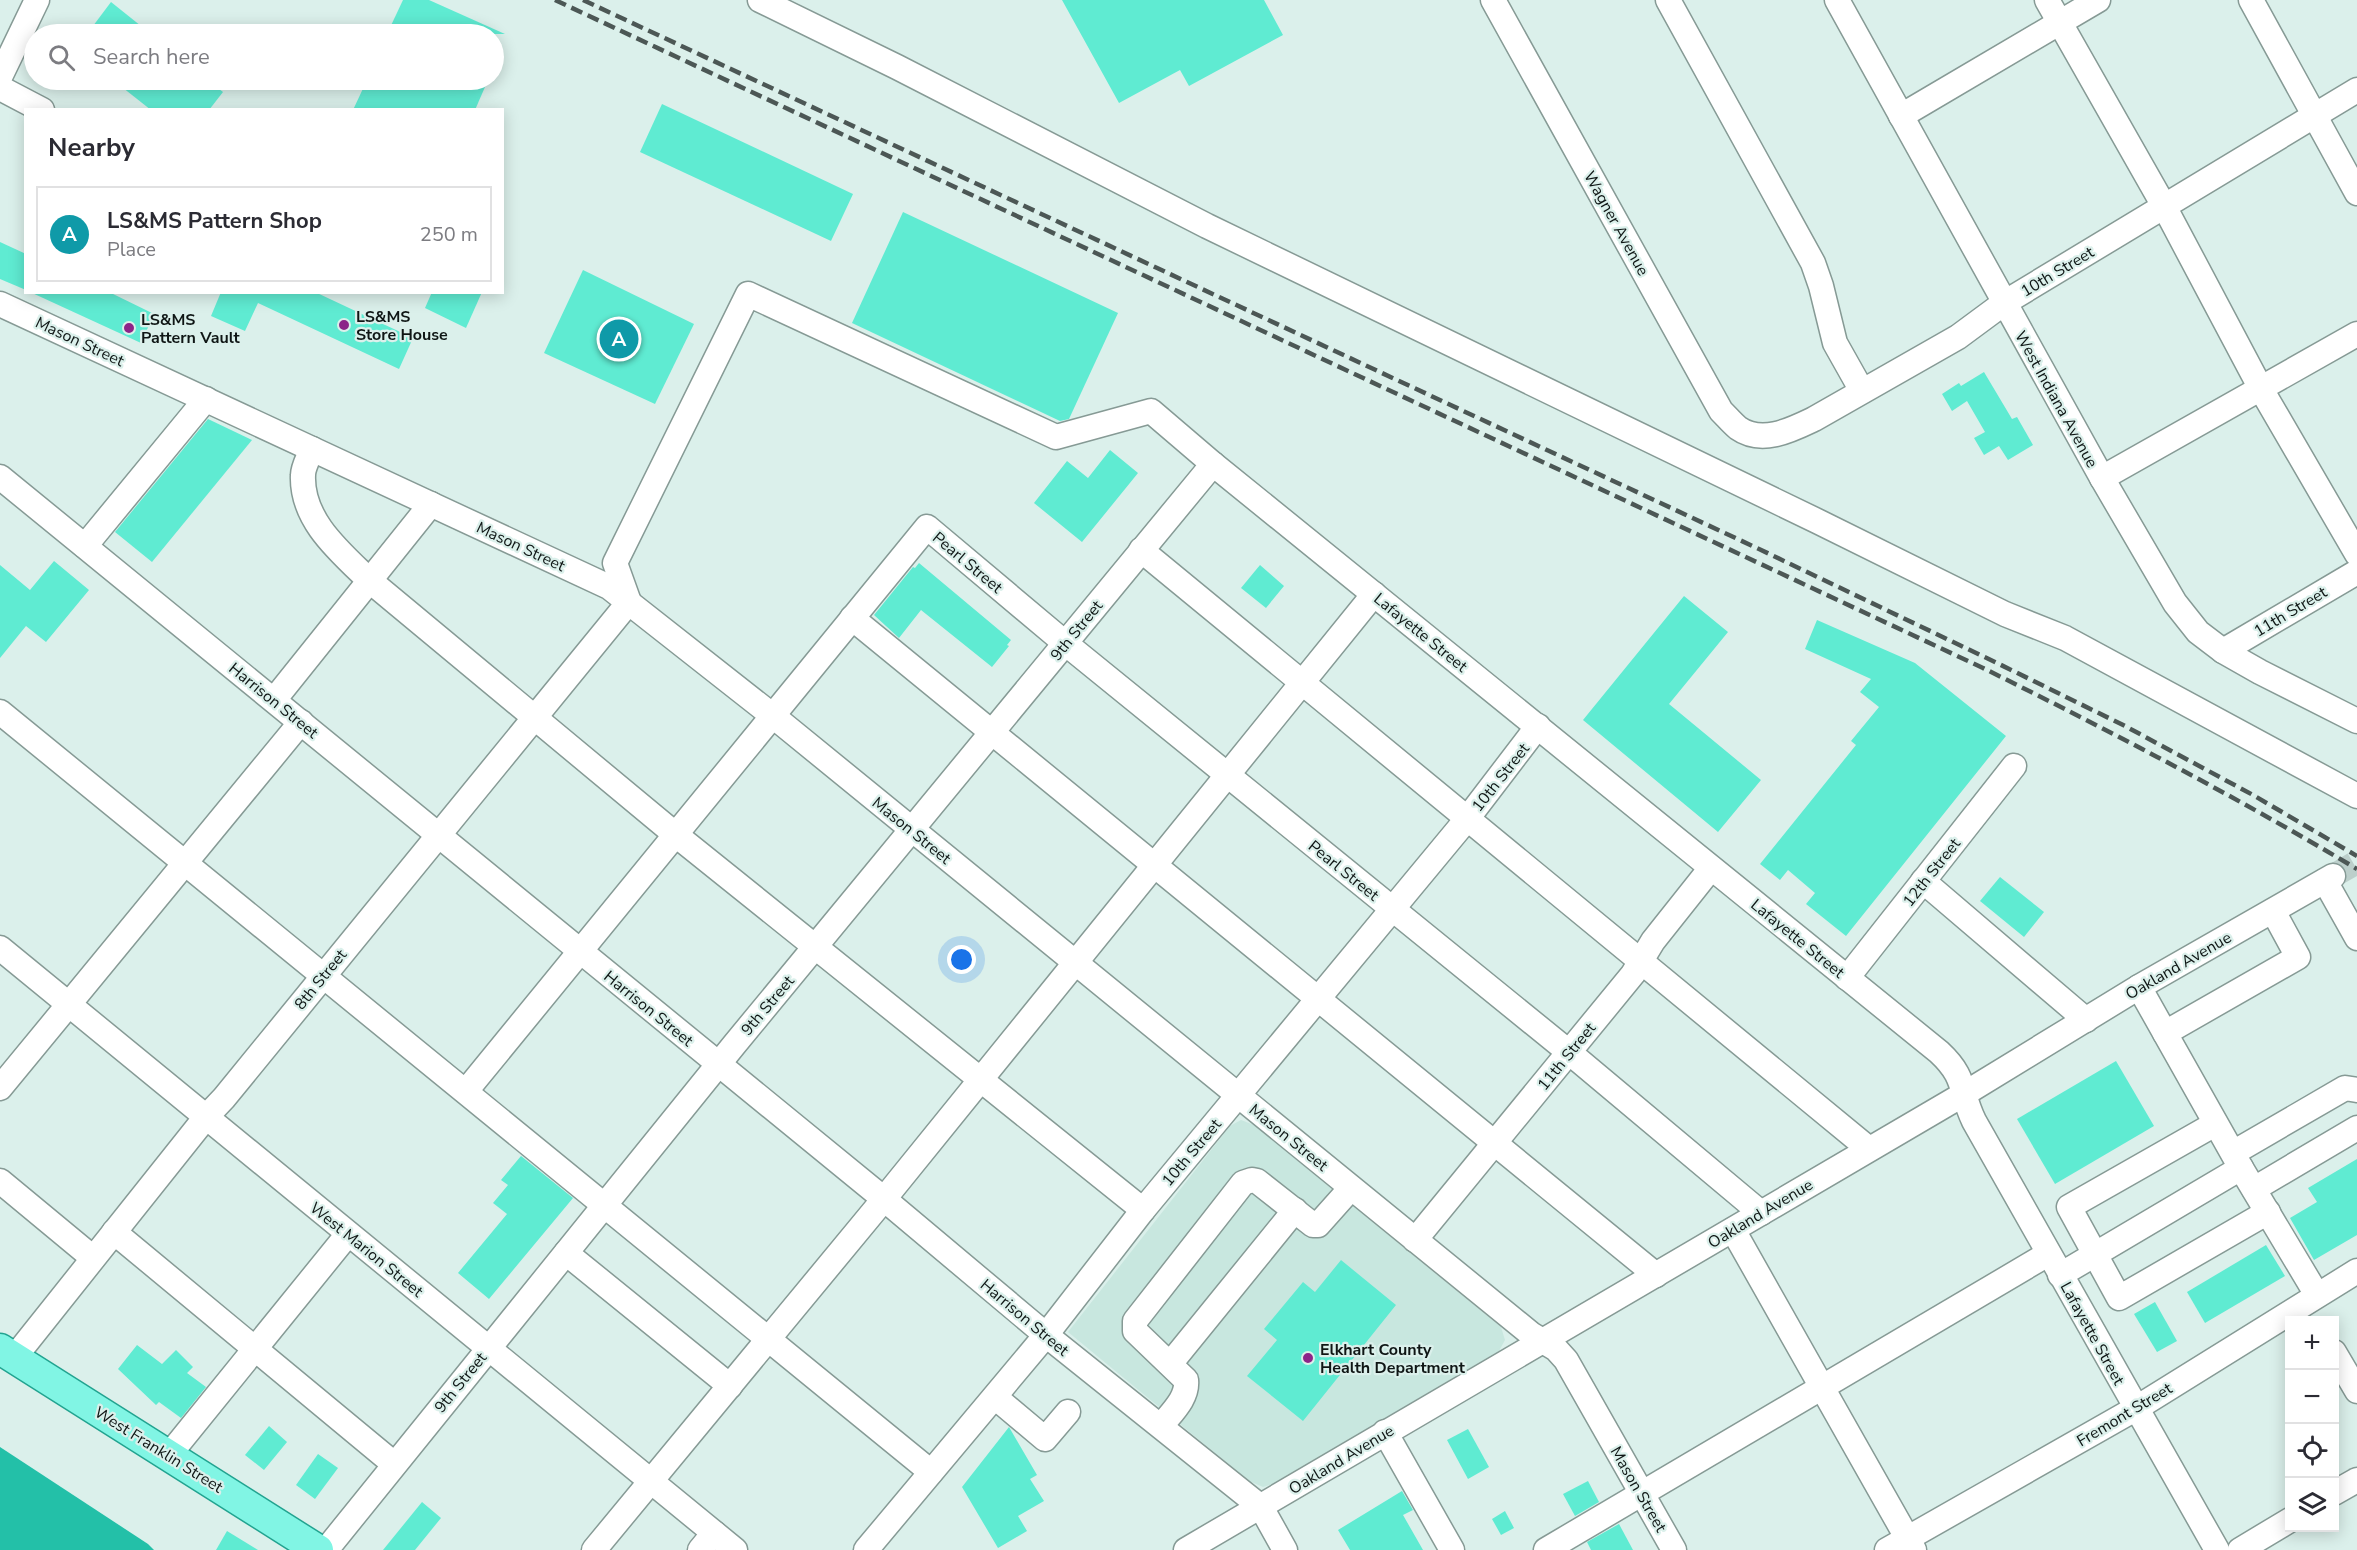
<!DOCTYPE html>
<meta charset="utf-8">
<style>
:root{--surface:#fff;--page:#f2f2f3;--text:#2b2b33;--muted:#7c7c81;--line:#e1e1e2;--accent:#8c2489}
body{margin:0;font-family:"Nunito Sans",sans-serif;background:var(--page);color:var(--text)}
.controls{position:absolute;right:18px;bottom:18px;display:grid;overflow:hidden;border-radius:0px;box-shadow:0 3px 15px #0003}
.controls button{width:54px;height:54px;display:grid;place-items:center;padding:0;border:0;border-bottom:2px solid var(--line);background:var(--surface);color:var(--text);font:30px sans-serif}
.you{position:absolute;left:962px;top:960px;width:21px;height:21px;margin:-15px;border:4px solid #fff;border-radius:50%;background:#1a73e8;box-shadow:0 0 0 9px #1a73e833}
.badge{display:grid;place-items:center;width:39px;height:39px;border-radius:50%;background:var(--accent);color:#fff;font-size:20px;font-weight:700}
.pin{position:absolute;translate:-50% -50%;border:3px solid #fff;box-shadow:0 2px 6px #0006}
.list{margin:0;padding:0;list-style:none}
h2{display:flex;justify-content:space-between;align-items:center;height:78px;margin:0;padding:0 24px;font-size:26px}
h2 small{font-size:20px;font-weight:400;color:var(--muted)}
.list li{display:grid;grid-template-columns:39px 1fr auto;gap:18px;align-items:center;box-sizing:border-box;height:96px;margin:0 12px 12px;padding:0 12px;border:2px solid var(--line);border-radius:0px}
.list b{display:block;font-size:22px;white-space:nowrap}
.list p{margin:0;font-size:20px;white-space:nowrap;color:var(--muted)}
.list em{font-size:20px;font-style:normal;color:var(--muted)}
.icon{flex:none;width:33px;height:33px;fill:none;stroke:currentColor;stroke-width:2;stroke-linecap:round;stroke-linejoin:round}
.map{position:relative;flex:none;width:2357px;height:1550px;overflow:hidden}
.search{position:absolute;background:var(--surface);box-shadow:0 3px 15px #0003;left:24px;top:24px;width:480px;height:66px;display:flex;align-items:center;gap:15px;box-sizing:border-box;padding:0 21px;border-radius:33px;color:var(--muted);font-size:22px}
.panel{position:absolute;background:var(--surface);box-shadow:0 3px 15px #0003;left:24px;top:108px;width:480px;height:186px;border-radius:0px}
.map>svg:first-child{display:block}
.built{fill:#c8e7df}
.water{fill:#23c0a8}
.building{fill:#5febd2}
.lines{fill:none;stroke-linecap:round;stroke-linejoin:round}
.minor-tunnel{stroke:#bccfcb;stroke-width:24;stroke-dasharray:24 12;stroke-linecap:butt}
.minor-casing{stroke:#869a95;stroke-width:27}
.major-casing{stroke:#22a390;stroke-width:33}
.minor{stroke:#fff;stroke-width:24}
.major{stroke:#81f5e4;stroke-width:30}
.rail{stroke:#4c5755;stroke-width:4.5;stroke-dasharray:12 6;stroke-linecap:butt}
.poi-dot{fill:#8c2489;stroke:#dbf0eb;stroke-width:2}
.labels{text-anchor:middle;stroke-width:4.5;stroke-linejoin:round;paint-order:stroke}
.street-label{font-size:16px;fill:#0f1615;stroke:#dbf0eb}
.poi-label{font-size:16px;font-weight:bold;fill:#0f1615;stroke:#dbf0eb;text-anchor:start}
</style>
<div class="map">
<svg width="2357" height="1550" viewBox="0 0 2357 1550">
<rect width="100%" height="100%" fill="#dbf0eb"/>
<polygon class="built" points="1241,1120 1254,1125 1501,1327 1505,1340 1499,1351 1273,1484 1263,1487 1249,1481 1068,1332 1230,1126"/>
<polygon class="water" points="0,1447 148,1544 154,1550 0,1550"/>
<g class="building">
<polygon points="403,0 429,0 505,34 387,34"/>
<polygon points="1062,0 1264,0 1283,35 1189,86 1180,70 1119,103"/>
<polygon points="111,2 151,34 87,34"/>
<polygon points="113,80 207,80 223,92 209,110 151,110"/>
<polygon points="367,80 488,80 475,110 353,110"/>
<polygon points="662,104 853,194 831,241 640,152"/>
<polygon points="903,212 1118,313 1069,419 1060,421 852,323"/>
<polygon points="0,242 26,254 26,290 0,279"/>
<polygon points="583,270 694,324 655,404 544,353"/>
<polygon points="30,292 109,292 154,314 141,343"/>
<polygon points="221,292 315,292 413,338 399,369 258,303 245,331 211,316"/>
<polygon points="432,292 482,292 466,328 425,308"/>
<polygon points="1984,372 2012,419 2017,417 2033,445 2008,460 1999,446 1984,455 1974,438 1985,432 1967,401 1952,411 1942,394 1959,383 1961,386"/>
<polygon points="208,419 252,440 152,562 115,532"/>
<polygon points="1110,450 1138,473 1082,542 1034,503 1067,461 1088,478"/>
<polygon points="54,561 89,590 46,642 26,626 0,658 0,565 30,590"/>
<polygon points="919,563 1011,640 1007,645 1009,646 992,667 921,610 899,638 874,615 913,567 915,568"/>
<polygon points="1260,565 1284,586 1266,608 1241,588"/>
<polygon points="1684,596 1728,632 1669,704 1761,780 1718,832 1583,720"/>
<polygon points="1817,620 1915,663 2006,736 1846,936 1806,904 1815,893 1788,870 1780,880 1760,864 1856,745 1851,741 1879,707 1860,692 1871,679 1805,649"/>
<polygon points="2000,877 2044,912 2024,937 1980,901"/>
<polygon points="2116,1061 2154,1126 2055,1184 2017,1119"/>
<polygon points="521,1156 573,1198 489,1299 458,1273 507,1214 493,1203 508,1185 501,1180"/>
<polygon points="2357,1159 2357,1235 2314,1260 2290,1218 2317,1202 2308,1188"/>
<polygon points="2266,1245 2285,1276 2205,1323 2187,1292"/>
<polygon points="1341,1260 1396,1305 1303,1421 1247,1376 1277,1340 1264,1329 1303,1282 1315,1292"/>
<polygon points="2155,1302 2177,1341 2157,1352 2134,1314"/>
<polygon points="137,1345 162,1364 176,1350 193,1367 187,1373 206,1387 181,1418 159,1402 156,1405 118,1369"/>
<polygon points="269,1426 287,1442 264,1470 245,1455"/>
<polygon points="1009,1427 1037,1475 1030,1479 1044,1501 1018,1516 1027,1531 998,1548 962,1487"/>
<polygon points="1468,1429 1489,1467 1468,1479 1447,1440"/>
<polygon points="318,1454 338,1468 315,1499 296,1485"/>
<polygon points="1588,1481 1599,1502 1575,1516 1563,1494"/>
<polygon points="1402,1491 1413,1510 1403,1515 1423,1550 1350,1550 1338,1530"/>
<polygon points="422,1502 441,1518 415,1550 383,1550"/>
<polygon points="1505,1511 1514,1528 1501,1535 1492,1519"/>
<polygon points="1619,1524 1633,1550 1591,1550 1587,1542"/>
<polygon points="227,1531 258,1550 216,1550"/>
</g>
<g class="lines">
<polyline class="minor-tunnel" points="2333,876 2357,862"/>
<defs>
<g id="minor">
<polyline points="760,0 897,67 1207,226 1817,521 2005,614 2065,638 2357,796"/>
<path d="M1493,0L1721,411C1727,417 1732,423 1738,428C1762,445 1791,430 1814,419L1958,337L2004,303L2357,90"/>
<polyline points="1668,0 1813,263 1821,286 1835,343 1862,391"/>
<polyline points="1837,0 2102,478 2175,603 2198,632 2223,651 2260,672 2357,721"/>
<polyline points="2047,0 2164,206 2261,389 2357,554"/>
<polyline points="2251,0 2357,193"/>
<polyline points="0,77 37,0"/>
<polyline points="0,88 42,110"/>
<polyline points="1901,116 2098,0"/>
<polyline points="0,304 609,587 773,716 1531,1334 1556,1349 1566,1360 1674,1550"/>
<path d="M312,449C309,457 303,467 303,475C301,520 340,552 369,580L676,835L1143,1210"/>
<polyline points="0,477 884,1199 1046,1335 1261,1507 1285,1550"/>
<polyline points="2102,478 2357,334"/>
<polyline points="85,546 206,399"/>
<polyline points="1141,550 1869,1149"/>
<polyline points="852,618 1656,1275"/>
<polyline points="2223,651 2357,572"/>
<polyline points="274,700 431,504"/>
<polyline points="0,712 931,1472"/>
<polyline points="1923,881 2086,1020"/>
<polyline points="2325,881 2357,938"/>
<polyline points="0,948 735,1550"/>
<polyline points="1847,978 2014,766"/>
<polyline points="2165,1033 2298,957 2273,911"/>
<polyline points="0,1088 301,722"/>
<polyline points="466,1091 927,527 1065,643 1570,1053 1761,1213"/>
<polyline points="2215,1124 2069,1207 2119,1298 2268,1212"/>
<polyline points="2233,1153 2345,1088 2357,1090"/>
<polyline points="2241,1168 2317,1295"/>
<polyline points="0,1181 93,1258"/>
<polyline points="2254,1189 2357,1128"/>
<polyline points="1733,1230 1914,1550"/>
<polyline points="114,1232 394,1464"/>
<polyline points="1415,1240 1633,974 1653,941 1711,868"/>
<polyline points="566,1253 730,1386"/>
<polyline points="2060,1275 2241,1168 2139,987"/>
<polyline points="2334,1352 2357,1391"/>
<path d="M14,1358L206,1117L224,1098L629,602L615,563L748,294L1056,437L1151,411L1213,464L1939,1052C1967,1078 1959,1090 1974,1121L2217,1550"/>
<polyline points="1170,1364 1295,1210"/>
<polyline points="995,1397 1045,1439 1068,1412"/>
<path d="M1161,1426C1172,1412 1188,1398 1186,1380L1135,1331V1321L1243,1183L1252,1180L1257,1181L1313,1225H1318L1351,1188"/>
<polyline points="1385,1432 1452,1550"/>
<polyline points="169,1455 348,1234"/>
<polyline points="2334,1493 2357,1480"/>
<polyline points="326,1550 734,1045 1213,464"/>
<polyline points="594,1550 884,1199 1374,594"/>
<polyline points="700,1550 714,1533"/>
<polyline points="866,1550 1046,1335 1143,1210 1467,819 1538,726"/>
<polyline points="1186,1550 1964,1094 2139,987 2333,876"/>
<polyline points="1546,1550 2048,1254"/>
<polyline points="1887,1550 2135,1409 2357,1271"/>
<polyline points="2240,1550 2290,1520"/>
</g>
<polyline id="major" points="0,1349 318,1550"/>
</defs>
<use href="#minor" class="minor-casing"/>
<use href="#major" class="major-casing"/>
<use href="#minor" class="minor"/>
<use href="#major" class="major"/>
<g class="rail">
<path d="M555,0L1983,668C2110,731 2235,796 2357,869"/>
<polyline points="583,0 1759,549 1997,663 2125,726 2253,795 2357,856"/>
</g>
</g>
<g class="poi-dot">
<circle cx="344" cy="325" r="6"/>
<circle cx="129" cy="328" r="6"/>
<circle cx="1308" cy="1358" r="6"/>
</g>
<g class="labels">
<g class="street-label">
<text transform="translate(1617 223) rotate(61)" y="6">Wagner Avenue</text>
<text transform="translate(2057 271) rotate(-31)" y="6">10th Street</text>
<text transform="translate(80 341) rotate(25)" y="6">Mason Street</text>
<text transform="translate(2057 399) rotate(61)" y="6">West Indiana Avenue</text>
<text transform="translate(521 546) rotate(25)" y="6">Mason Street</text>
<text transform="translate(968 562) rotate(40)" y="6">Pearl Street</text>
<text transform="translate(2290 611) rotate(-31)" y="6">11th Street</text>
<text transform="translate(1076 630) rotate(-51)" y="6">9th Street</text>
<text transform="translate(1421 632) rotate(39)" y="6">Lafayette Street</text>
<text transform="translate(274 700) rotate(39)" y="6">Harrison Street</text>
<text transform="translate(1500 777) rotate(-52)" y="6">10th Street</text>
<text transform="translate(912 830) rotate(39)" y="6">Mason Street</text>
<text transform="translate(1344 870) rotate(39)" y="6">Pearl Street</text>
<text transform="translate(1931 872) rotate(-52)" y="6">12th Street</text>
<text transform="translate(1798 938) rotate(39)" y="6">Lafayette Street</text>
<text transform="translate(2178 965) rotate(-30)" y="6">Oakland Avenue</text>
<text transform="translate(320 979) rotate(-51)" y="6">8th Street</text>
<text transform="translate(767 1005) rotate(-50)" y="6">9th Street</text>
<text transform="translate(649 1008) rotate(39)" y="6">Harrison Street</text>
<text transform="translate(1566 1056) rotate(-51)" y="6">11th Street</text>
<text transform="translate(1289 1137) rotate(39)" y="6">Mason Street</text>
<text transform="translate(1191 1152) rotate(-50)" y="6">10th Street</text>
<text transform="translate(1760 1213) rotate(-31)" y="6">Oakland Avenue</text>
<text transform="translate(367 1249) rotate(39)" y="6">West Marion Street</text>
<text transform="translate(1025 1317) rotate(40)" y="6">Harrison Street</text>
<text transform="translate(2093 1333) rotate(61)" y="6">Lafayette Street</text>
<text transform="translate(460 1382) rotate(-51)" y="6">9th Street</text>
<text transform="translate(2124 1414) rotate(-31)" y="6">Fremont Street</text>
<text transform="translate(159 1449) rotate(32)" y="6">West Franklin Street</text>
<text transform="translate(1341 1459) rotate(-31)" y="6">Oakland Avenue</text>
<text transform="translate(1639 1489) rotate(60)" y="6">Mason Street</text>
</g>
<g class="poi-label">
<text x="356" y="322">LS&amp;MS<tspan x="356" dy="18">Store House</tspan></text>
<text x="141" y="325">LS&amp;MS<tspan x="141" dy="18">Pattern Vault</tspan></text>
<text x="1320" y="1355">Elkhart County<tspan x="1320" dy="18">Health Department</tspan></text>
</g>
</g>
</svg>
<div class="controls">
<button>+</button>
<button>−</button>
<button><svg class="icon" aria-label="locate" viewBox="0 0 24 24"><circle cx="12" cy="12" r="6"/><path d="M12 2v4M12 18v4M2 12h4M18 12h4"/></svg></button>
<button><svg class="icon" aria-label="layers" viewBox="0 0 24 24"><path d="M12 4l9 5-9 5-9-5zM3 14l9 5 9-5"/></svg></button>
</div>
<div class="you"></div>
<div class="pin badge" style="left:619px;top:339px;background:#0f9aa8">A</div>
<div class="search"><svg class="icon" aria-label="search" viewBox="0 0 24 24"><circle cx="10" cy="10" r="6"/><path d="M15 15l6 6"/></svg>Search here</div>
<section class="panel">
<h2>Nearby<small></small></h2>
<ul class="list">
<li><span class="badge" style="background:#0f9aa8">A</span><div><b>LS&amp;MS Pattern Shop</b><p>Place</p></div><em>250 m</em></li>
</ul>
</section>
</div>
